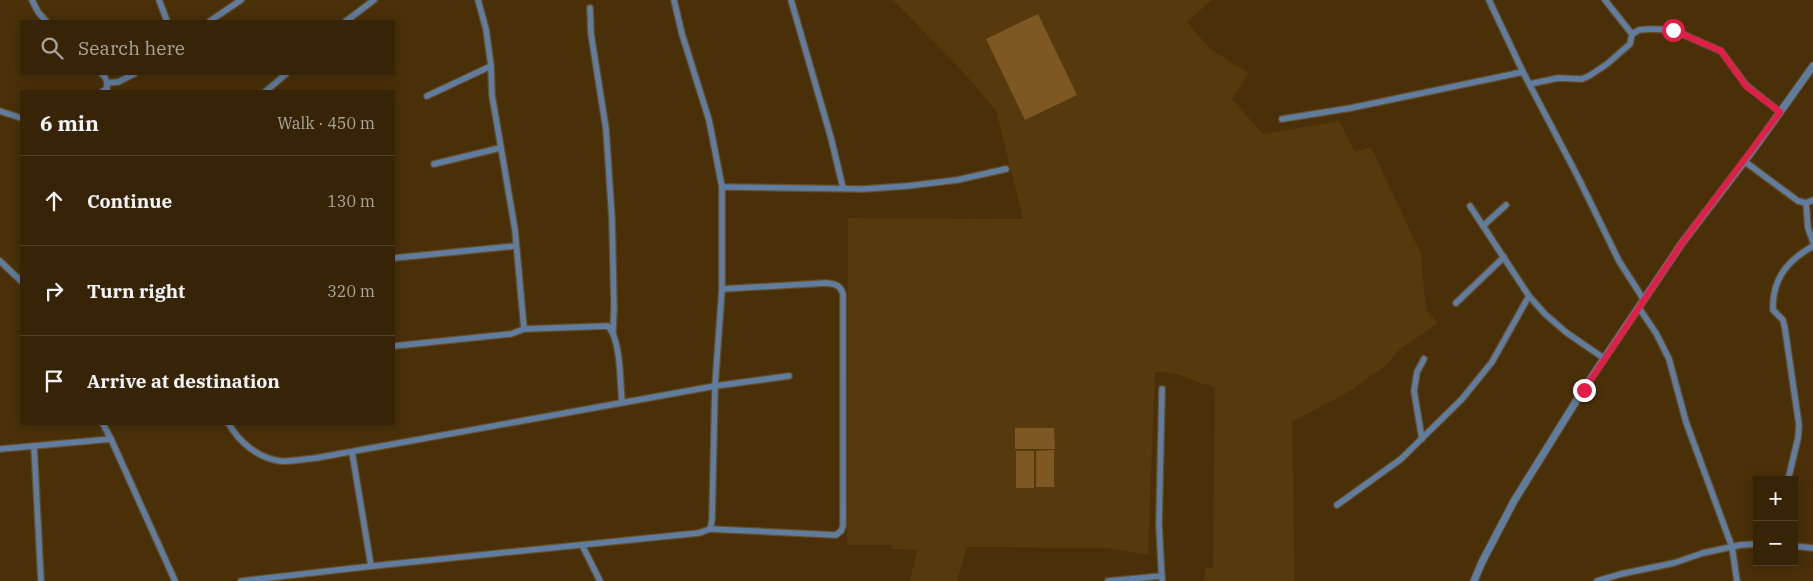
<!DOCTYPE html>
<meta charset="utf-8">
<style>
:root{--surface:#372407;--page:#3e2c11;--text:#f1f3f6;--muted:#aaa49b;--line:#514128}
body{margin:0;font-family:"IBM Plex Serif",serif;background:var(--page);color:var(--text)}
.controls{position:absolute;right:15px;bottom:15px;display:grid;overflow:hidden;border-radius:0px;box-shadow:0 2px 12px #0003}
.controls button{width:45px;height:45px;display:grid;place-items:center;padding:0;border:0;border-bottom:1px solid var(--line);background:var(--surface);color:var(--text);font:25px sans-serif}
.stop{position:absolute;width:15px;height:15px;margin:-11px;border:4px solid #e11d48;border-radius:50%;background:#fff}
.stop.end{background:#e11d48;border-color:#fff;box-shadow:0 1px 5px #0008}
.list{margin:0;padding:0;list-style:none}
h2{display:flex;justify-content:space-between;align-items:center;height:65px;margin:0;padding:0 20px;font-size:21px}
h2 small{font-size:16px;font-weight:400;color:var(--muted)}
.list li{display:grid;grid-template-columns:32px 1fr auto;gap:15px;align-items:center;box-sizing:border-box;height:90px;padding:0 20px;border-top:1px solid var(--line)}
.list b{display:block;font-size:19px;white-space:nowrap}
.list em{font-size:16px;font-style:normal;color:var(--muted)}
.icon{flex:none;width:28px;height:28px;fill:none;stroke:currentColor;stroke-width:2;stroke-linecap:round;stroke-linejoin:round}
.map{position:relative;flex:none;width:1813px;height:581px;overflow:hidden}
.search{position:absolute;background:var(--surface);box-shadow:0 2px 12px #0003;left:20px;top:20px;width:375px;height:55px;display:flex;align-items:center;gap:12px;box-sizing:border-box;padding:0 18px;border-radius:0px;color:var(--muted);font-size:19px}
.panel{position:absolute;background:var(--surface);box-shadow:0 2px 12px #0003;left:20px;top:90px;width:375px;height:335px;border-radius:0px}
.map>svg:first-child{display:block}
.built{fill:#56390c}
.pitch{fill:#7d5822}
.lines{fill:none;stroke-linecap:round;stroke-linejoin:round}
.minor-casing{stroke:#654d28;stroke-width:8}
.tertiary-casing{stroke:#654d28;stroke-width:9}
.minor{stroke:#607c9e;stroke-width:5.5}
.tertiary{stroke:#607c9e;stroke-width:7}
.route{stroke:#e11d48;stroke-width:6}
</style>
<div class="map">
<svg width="1813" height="581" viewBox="0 0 1813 581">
<rect width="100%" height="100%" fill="#493009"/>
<polygon class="built" points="893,0 1212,0 1187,22 1210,49 1249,73 1232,99 1263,134 1339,121 1355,152 1371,147 1421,254 1426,310 1438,323 1399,350 1385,366 1350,391 1292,422 1295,581 1204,581 1205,568 1213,568 1215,388 1173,373 1155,372 1148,555 1108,548 967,547 957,581 910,581 917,550 892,549 891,545 847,545 848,218 1023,219 996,111 966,75"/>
<g class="pitch">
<polygon points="1038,14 1077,95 1025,120 986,39"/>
<polygon points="1015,428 1054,428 1055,449 1015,449"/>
<polygon points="1054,450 1054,487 1036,487 1036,451"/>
<rect x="1016" y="451" width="18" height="37"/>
</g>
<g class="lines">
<defs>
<g id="minor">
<polyline points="32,0 38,12 46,21"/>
<polyline points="159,0 167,21"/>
<polyline points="478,0 486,29 491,66 492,95 515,230 524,329"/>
<polyline points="791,0 831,138 843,188"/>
<polyline points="1489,0 1523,72 1579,179 1619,261 1644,300"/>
<polyline points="590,8 591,34 606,129 612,219 614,307 613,331"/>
<polyline points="210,21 241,0"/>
<polyline points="346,21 374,0"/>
<polyline points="1632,34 1639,30 1651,29 1673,30 1721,51 1746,85 1780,112"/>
<path d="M102,74C107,78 107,82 107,89L103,91"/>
<polyline points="107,83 118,82 134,74"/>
<polyline points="1530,84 1558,78 1582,79 1589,76 1607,64 1630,44 1632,34 1605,0"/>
<polyline points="266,91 286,74"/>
<polyline points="427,96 491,66"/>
<polyline points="0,111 21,118"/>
<polyline points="1282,119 1351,108 1523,72"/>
<polyline points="1744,161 1798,201 1806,203 1813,200"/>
<polyline points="434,164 500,148"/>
<polyline points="722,187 864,189 907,186 957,180 1006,169"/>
<polyline points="1806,203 1808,228 1813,242"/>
<polyline points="1470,206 1529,296 1545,314 1567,333 1605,359"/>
<polyline points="1483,226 1506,205"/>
<polyline points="394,258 516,246"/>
<polyline points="0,261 21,281"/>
<polyline points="1456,303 1504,257"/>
<polyline points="1639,308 1656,333 1669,359 1686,422 1732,547 1737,581"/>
<path d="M394,346L511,334L524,329L608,326C621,339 620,383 622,402"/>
<polyline points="1162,389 1159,525 1162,581"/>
<path d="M229,424C239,442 258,458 280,461C291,462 305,459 316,458L715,386L722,289V187L709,120L682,34L674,0"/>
<polyline points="111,439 175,581"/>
<polyline points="1422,439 1414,391 1417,372 1424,359"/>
<polyline points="34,446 41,581"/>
<polyline points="0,449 111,439 103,424"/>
<polyline points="352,452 371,566"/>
<path d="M1788,480L1798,438L1799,425L1785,329L1783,320L1773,310C1772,279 1787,261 1813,246"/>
<polyline points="1337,505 1401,459 1462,399 1492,362 1529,296"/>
<path d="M710,529L836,535L841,531L843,526V294C840,285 836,284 826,283L722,289"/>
<polyline points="582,545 600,581"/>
<polyline points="1794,546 1813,548"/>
<polyline points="241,581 382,565 699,533 710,529 712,520 715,386 789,376"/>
<polyline points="1108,581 1162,576"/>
<polyline points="1597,581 1621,574 1674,563 1703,553 1740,545 1757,544"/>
</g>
<polyline id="tertiary" points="1474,581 1482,562 1514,501 1583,390 1682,243 1753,150 1813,66"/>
</defs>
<use href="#minor" class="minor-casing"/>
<use href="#tertiary" class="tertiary-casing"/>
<use href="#minor" class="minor"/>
<use href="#tertiary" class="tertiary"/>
</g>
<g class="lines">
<polyline class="route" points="1584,390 1682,243 1780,112 1746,86 1721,51 1673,30"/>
</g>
</svg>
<div class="controls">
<button>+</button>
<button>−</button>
</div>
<div class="stop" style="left:1673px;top:30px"></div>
<div class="stop end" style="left:1584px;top:390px"></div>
<div class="search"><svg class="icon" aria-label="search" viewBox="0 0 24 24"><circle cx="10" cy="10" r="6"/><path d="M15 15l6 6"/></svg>Search here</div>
<section class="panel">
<h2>6 min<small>Walk · 450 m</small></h2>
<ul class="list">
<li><svg class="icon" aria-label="ahead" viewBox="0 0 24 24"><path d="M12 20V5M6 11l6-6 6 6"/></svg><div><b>Continue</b></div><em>130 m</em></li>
<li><svg class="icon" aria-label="right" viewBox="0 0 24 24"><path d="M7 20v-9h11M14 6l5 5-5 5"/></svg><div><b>Turn right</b></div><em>320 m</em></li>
<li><svg class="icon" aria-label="arrive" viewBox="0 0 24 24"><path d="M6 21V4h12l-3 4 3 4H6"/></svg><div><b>Arrive at destination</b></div></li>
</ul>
</section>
</div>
